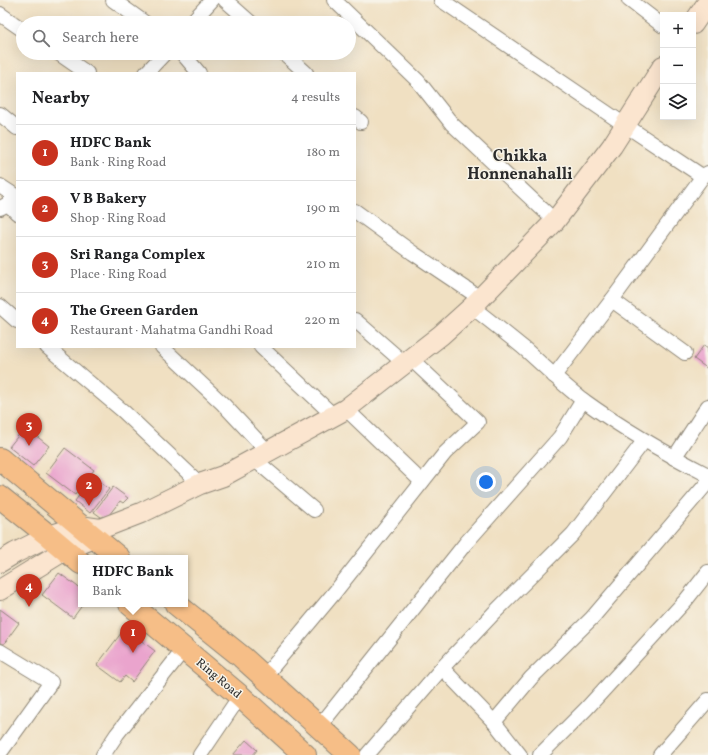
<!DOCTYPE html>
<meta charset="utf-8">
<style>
:root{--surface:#fff;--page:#f6f6f6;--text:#202124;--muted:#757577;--line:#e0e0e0;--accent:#c8321e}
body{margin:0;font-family:Vollkorn,serif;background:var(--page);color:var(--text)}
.controls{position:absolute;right:12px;top:12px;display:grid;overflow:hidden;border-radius:0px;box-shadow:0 4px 16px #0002}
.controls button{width:36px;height:36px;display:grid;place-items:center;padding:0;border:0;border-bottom:1px solid var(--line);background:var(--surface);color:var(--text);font:20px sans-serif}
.you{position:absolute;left:486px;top:482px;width:14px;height:14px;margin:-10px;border:3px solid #fff;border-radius:50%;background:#1a73e8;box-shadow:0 0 0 6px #1a73e833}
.badge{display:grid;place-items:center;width:26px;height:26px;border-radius:50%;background:var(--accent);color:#fff;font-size:13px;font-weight:700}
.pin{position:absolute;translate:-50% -33px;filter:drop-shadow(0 1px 2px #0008)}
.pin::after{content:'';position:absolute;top:21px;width:14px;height:12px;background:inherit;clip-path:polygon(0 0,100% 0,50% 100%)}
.popup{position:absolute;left:78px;top:555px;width:110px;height:52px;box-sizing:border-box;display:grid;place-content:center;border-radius:0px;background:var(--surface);filter:drop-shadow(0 1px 3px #0005);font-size:13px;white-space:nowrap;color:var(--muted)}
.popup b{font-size:15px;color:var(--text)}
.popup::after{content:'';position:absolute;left:50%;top:100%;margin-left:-8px;border:8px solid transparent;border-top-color:var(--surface)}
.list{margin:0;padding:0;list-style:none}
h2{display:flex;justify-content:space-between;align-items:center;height:52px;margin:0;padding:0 16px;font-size:17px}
h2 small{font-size:13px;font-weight:400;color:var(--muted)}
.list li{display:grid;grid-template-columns:26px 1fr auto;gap:12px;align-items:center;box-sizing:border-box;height:56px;padding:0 16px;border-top:1px solid var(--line)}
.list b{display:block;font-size:15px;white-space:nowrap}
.list p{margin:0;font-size:13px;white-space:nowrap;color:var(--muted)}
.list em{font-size:13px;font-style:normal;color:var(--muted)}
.icon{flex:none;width:22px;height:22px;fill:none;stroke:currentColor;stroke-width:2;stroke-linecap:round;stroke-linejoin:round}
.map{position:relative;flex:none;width:708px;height:755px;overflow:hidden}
.search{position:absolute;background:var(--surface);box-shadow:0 4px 16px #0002;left:16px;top:16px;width:340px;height:44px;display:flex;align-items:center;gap:10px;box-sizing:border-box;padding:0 14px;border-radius:22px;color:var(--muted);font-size:15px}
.panel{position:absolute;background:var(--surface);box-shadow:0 4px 16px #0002;left:16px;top:72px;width:340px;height:276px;border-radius:0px}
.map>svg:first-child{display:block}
.building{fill:#eaa4cd}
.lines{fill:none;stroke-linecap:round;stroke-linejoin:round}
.street-casing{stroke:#8e8676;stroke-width:16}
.secondary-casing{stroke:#8e8676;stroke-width:22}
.primary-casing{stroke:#8e8676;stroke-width:24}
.street{stroke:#fff;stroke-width:14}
.secondary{stroke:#fbe5cf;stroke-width:20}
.primary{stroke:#f6be87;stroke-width:22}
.labels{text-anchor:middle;stroke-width:3;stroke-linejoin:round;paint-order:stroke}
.street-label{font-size:12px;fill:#2b2b2b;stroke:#f7f3e8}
.district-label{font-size:16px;font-weight:bold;fill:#2b2b2b;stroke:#f7f3e8}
</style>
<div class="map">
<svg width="708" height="755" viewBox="0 0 708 755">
<rect width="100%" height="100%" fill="#f7f3e8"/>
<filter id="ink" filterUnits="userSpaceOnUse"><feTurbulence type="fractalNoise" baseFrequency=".025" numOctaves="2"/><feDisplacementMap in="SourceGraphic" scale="8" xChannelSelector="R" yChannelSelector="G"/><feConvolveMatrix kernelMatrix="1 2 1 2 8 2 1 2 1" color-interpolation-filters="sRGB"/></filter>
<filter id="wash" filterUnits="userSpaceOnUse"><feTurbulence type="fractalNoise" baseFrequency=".012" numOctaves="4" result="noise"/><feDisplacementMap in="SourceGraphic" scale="16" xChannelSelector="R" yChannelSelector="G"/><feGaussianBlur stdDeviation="0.9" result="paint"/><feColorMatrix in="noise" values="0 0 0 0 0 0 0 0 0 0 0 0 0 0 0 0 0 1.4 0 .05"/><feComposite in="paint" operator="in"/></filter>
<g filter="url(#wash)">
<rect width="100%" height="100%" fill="#f0e0c2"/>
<g id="blocks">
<g class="building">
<polygon points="704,345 708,348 708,369 694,359"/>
<polygon points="25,427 49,446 33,466 9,447"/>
<polygon points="65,448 94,470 75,495 46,473"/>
<polygon points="93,477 109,489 90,513 75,501"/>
<polygon points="113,487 128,498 123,503 120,501 105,520 94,512"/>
<polygon points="59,573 81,589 81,604 83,604 73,618 42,595"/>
<polygon points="0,609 19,623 3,645 0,643"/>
<polygon points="125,628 155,651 132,682 125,676 120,682 97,665"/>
<polygon points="246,740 257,750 253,755 233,755"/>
</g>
</g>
</g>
<g filter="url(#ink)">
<use href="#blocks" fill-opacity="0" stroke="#8e8676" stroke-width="1"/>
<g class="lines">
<defs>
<g id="street">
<polyline points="113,0 145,23"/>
<polyline points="225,0 251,23"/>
<polyline points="334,0 418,81 452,124 555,221"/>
<polyline points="441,0 625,125 699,174 703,176 708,173"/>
<polyline points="629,0 663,26"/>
<polyline points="0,14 23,30"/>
<polyline points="191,23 212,0"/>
<polyline points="58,53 87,73"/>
<polyline points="182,53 199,73"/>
<polyline points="284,53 306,73"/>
<polyline points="146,73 165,53"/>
<polyline points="0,114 17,128"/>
<polyline points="355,117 361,122"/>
<polyline points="0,186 17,197"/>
<polyline points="8,204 17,213"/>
<polyline points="0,208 8,204 17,197"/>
<polyline points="355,211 413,253 480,298"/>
<polyline points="612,300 685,353"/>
<polyline points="0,306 17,321"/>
<path d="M472,307C490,321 508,335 526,350C545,367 563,385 583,400C623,429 665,453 708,475"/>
<polyline points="355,320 404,363"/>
<polyline points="47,347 123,411 200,484"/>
<polyline points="162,347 223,404 268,452"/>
<polyline points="261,347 334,416"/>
<polyline points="554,376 612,300 703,176"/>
<polyline points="346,409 422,482"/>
<polyline points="674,458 708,406"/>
<polyline points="254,459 314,510"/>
<polyline points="0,651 51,682 0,753"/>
<polyline points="442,668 494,722 531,678 592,618 708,482"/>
<polyline points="264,677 335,592 445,453 478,422 410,358"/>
<polyline points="494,722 520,755"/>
<polyline points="319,727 465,544 560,437 583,400"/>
<polyline points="103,755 117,734 184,649"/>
<polyline points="200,755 240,696"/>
<polyline points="367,755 442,668 493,614 573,534 644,441"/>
<polyline points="540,755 586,709 686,600 708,572"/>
<polyline points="660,755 708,700"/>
</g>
<g id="secondary">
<polyline points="693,24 708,2"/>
<polyline points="0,562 15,553 49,536 80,526 100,529 141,513 200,484 223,476 346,409 441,335 472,307 555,221 612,146 663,66"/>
<polyline points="0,590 65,550 94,538 100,529"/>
</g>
<g id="primary">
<polyline points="0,459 119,558"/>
<polyline points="0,497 49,536 81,563"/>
<polyline points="130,604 240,696 305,755"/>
<polyline points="176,604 242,657 350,755"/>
</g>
</defs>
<use href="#street" class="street-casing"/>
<use href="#secondary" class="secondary-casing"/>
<use href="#primary" class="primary-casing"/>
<use href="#street" class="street"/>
<use href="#secondary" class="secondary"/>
<use href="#primary" class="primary"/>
</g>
</g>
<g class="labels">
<g class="street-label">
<text transform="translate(219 678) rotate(40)" y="4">Ring Road</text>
</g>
<g class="district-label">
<text x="520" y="161">Chikka<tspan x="520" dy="18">Honnenahalli</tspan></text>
</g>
</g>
</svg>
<div class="controls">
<button>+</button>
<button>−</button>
<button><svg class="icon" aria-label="layers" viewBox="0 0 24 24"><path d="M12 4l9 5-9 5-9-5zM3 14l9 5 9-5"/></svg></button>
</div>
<div class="you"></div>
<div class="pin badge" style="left:133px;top:653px">1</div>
<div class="popup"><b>HDFC Bank</b>Bank</div>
<div class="pin badge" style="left:89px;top:506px">2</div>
<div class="pin badge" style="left:29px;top:446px">3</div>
<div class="pin badge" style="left:29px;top:607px">4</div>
<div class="search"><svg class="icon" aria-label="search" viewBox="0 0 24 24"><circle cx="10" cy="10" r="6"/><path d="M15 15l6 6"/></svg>Search here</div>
<section class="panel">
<h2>Nearby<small>4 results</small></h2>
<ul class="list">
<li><span class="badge">1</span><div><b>HDFC Bank</b><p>Bank · Ring Road</p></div><em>180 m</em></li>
<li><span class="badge">2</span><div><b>V B Bakery</b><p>Shop · Ring Road</p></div><em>190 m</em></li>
<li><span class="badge">3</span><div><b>Sri Ranga Complex</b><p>Place · Ring Road</p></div><em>210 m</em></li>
<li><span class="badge">4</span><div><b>The Green Garden</b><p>Restaurant · Mahatma Gandhi Road</p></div><em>220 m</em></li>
</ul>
</section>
</div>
